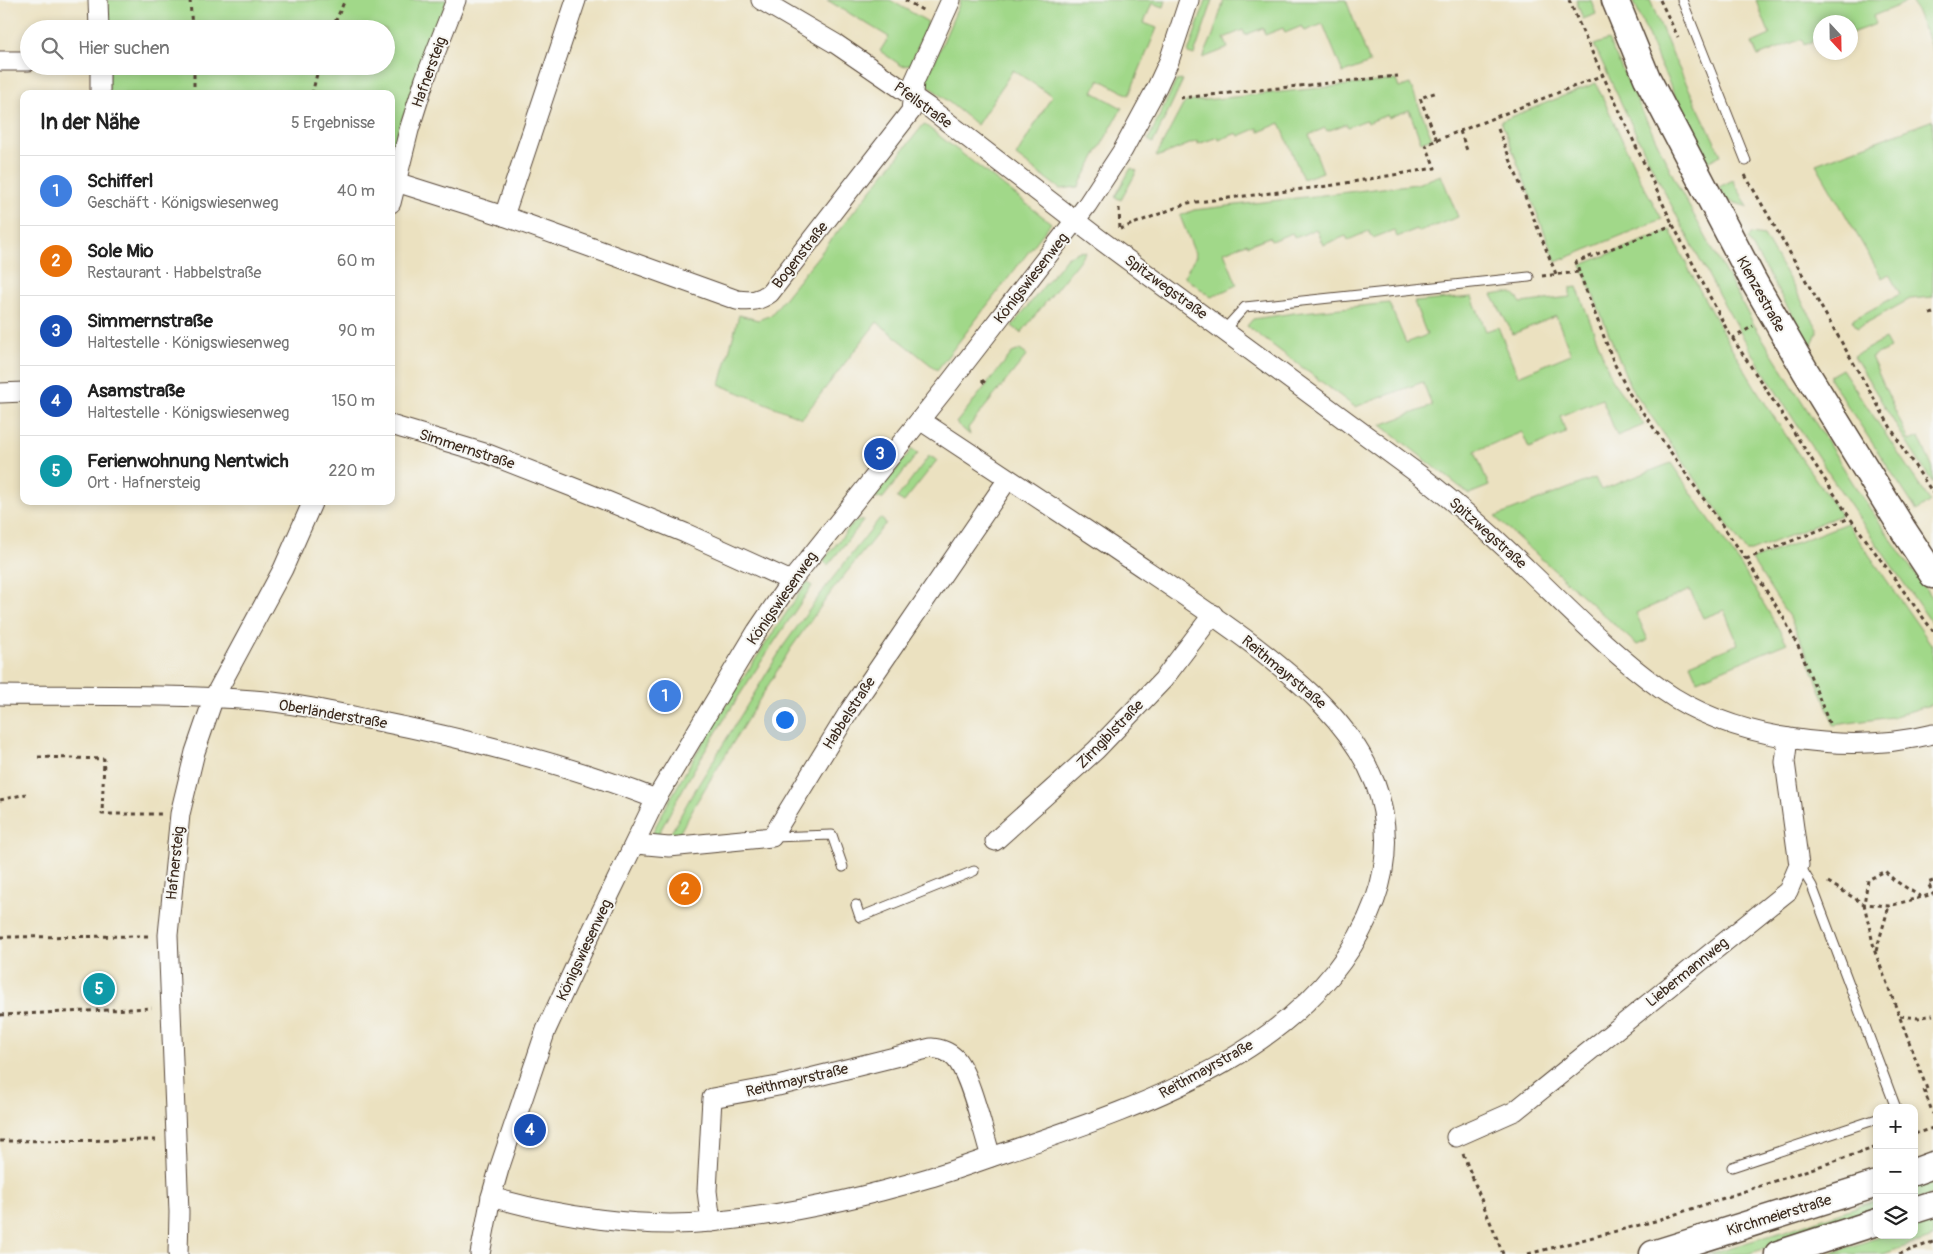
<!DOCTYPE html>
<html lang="de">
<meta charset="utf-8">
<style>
:root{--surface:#fff;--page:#f2f2f2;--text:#222;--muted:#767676;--line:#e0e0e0;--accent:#7c3aed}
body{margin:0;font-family:Pangolin,sans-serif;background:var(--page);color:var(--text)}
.controls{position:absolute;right:15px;bottom:15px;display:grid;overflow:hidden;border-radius:10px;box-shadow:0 2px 8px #0003}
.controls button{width:45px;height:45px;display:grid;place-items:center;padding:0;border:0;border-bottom:1px solid var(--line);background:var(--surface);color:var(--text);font:25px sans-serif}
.compass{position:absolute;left:1813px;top:15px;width:45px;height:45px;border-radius:50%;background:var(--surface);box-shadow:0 2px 8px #0003;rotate:158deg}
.you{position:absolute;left:784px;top:719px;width:18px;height:18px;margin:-12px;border:4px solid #fff;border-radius:50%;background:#1a73e8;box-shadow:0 0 0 8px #1a73e833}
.badge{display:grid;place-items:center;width:32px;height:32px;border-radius:50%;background:var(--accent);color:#fff;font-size:16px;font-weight:700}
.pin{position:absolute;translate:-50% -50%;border:2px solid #fff;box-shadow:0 1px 5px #0006}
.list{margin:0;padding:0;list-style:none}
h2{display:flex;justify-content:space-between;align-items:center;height:65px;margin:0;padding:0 20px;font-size:21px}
h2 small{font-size:16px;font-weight:400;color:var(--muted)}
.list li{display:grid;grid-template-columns:32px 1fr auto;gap:15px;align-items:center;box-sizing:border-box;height:70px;padding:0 20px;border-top:1px solid var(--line)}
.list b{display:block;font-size:19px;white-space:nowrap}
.list p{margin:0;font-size:16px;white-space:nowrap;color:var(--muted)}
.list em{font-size:16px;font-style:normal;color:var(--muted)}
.icon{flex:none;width:28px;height:28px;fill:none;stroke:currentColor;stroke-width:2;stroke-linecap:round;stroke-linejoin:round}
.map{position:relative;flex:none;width:1933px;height:1254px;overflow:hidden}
.search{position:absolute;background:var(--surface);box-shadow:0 2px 8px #0003;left:20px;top:20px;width:375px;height:55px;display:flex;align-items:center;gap:12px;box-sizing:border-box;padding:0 18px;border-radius:28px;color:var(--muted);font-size:19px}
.panel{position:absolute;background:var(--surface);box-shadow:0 2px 8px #0003;left:20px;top:90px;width:375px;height:415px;border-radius:10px}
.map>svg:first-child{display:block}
.green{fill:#a1d889;stroke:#6e8154}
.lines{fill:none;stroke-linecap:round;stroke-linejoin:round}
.lane-casing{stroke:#554536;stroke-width:11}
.street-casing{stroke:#554536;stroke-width:21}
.secondary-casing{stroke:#554536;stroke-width:29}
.path{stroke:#554536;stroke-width:3;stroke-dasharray:4 4;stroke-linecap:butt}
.lane{stroke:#fff;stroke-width:9}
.street{stroke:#fff;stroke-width:19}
.secondary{stroke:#fff;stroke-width:26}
.labels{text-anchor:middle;stroke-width:4;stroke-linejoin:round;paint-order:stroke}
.street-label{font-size:15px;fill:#3b2a1e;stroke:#f6f6f2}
</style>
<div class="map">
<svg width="1933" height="1254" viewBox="0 0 1933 1254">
<rect width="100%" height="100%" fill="#f6f6f2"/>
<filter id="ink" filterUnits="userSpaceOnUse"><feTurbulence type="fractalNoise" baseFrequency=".02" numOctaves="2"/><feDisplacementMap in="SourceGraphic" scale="10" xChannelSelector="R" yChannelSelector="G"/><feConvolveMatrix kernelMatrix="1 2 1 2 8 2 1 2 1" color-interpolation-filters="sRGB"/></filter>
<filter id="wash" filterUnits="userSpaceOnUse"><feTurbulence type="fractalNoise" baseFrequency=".0096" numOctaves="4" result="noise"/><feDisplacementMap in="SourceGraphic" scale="20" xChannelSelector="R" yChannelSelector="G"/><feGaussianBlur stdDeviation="1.12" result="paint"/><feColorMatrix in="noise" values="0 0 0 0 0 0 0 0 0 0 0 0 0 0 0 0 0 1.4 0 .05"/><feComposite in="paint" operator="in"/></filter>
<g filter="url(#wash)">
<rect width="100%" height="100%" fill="#ebe1c0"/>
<g class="green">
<polygon points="108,0 447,0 400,125 391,160 391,94 109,94 109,66 386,66 386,29 109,29"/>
<polygon points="827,0 890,0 928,22 910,65 902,66 880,51 889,37"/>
<polygon points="961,0 1166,0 1164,7 1152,3 1144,23 1157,28 1129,95 1099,79 1093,92 1122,108 1078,187 1060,189 1016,156 1052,96 1013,70 977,125 929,86 927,79"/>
<polygon points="1206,0 1213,0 1194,55 1188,53"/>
<polygon points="1224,0 1346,0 1370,63 1343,73 1323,24 1305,31 1302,26 1285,33 1283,28 1265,35 1263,28 1245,35 1243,30 1224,38 1228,48 1203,58 1213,35"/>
<polygon points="1576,0 1591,0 1596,14 1583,19"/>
<polygon points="1633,0 1650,0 1674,58 1721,155 1707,162 1660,64"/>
<polygon points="1756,0 1933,0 1933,52 1912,0 1873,16 1876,24 1851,33 1850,22 1820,22 1820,38 1804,45 1802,39 1758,56 1752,43 1770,35"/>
<path d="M1608,40L1679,188L1753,323L1858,491L1933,600V625C1866,529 1799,433 1740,332C1686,239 1639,142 1594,45Z"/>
<polygon points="1183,80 1153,143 1148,140 1176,81"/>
<polygon points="1396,80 1399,88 1410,84 1432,138 1421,142 1409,110 1388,118 1387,115 1367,123 1366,120 1348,127 1346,124 1327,131 1325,128 1309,135 1323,172 1303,179 1280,123 1259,132 1258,128 1239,136 1237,133 1219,140 1218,137 1198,144 1197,141 1157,157 1156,156 1183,105 1186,102"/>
<polygon points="1596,83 1641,181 1662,219 1556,262 1501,121"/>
<polygon points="1933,120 1933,297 1910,299 1857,328 1852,320 1900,294 1889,274 1882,278 1816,164"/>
<polygon points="924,124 1051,223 937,370 877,322 802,418 720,385 739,315 758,320 771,315"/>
<polygon points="1131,168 1137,171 1121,200 1115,197"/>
<polygon points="1441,175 1458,217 1419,232 1417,229 1397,237 1394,230 1373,238 1369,231 1348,240 1346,236 1323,245 1316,229 1295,238 1292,233 1271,241 1269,237 1248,245 1247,243 1224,252 1237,285 1211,297 1184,276 1196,256 1180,216 1194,210 1417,184"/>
<polygon points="1733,180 1748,207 1726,200 1719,187"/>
<path d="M1670,230C1717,331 1776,425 1841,515L1751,551H1746L1630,386L1581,265Z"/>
<polygon points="1751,234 1764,236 1818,329 1812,345 1809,344 1748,239"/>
<polygon points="1080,251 1086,252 1021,333 1012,326 1067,257"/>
<path d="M1577,287L1612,380L1644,425L1617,436L1602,399L1560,416L1566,433L1529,448L1522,432L1475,451L1489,486L1469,494L1381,425L1432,406L1423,382L1355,407L1247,326L1253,319L1294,313L1389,303L1406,343L1427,335L1414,302L1472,297L1486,331L1498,327L1518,376L1571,354L1556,316L1513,334L1492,295C1507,293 1512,289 1521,303L1570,297V288Z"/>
<polygon points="1885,339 1890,348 1871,357 1909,441 1919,437 1933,469 1933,483 1905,440 1854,356"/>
<polygon points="1020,350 1027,355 968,428 970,435 956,423 1012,353"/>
<polygon points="1842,369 1930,501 1917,511 1830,379 1830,376"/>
<polygon points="912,449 918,453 883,498 873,499"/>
<polygon points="929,456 937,460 904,502 897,498"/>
<polygon points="1671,463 1740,564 1787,643 1697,680 1690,664 1738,644 1724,610 1703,618 1690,590 1636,613 1648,640 1637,645 1495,517 1595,478 1601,490"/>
<polygon points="880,518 886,523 834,588 791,648 696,803 675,841 667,840 689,800 784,645 828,584"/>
<polygon points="864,520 828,565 823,561 854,522"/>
<polygon points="1847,523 1933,647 1933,704 1892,717 1834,725 1804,648 1791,620 1752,560"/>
<path d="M807,582L812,586C757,667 702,749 657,837L653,833L654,829C699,743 753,662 807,582Z"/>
<polygon points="1933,1182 1933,1193 1914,1201 1914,1188"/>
<polygon points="1877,1200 1877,1213 1747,1254 1708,1254 1782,1232"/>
<polygon points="1933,1220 1933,1237 1883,1254 1828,1254 1886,1235 1914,1235 1914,1226"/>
</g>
</g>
<g filter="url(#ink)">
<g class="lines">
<defs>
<g id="lane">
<polyline points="1682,0 1746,161"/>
<polyline points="1224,330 1245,307 1529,277"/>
<polyline points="772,837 832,835 843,867"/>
<polyline points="1800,866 1812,886 1896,1108"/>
<polyline points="856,905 860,917 974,871"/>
<polyline points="1732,1167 1877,1119"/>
</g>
<g id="street">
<polyline points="98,0 99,29"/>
<path d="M761,0L836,44L928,107L1098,238L1421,476C1458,505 1493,535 1526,568C1569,609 1612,654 1661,689C1733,740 1848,755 1933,734"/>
<polyline points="0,61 29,61"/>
<polyline points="100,66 100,94"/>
<path d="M396,182L504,216L737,300C750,302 759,301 770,293L911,111L914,82L951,0"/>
<polyline points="391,203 409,130 425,79 456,0"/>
<polyline points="504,216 576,0"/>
<polyline points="0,393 24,392"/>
<polyline points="391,425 488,454 585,492 685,533 791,581"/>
<path d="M0,695C85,696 169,694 253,700C293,703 333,712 372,720C468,739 565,763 656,799"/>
<polyline points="995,841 1096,750 1163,680 1213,614"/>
<polyline points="636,844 669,847 772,837 850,710 1008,479"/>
<polyline points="1456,1137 1515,1111 1788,891 1799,865 1785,762 1788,738"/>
<path d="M491,1197C559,1216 640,1229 711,1222C783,1215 858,1199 928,1178C955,1170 982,1160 1009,1151C1145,1105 1321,1047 1375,900C1389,862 1389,820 1375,783C1351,723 1302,683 1252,644C1207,610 1159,579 1112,547C1048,505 984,463 920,420"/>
<path d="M711,1222L707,1191L712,1098L778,1086L931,1048C941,1049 948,1051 955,1058C970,1073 984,1135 991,1157"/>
<polyline points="178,1254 179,1212 168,935 180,814 195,752 214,697 283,569 313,501"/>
<polyline points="480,1254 491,1197 499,1169 546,1030 588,939 656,799 757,631 791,581 947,386 1087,205 1123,150 1157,87 1169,61 1189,0"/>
</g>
<g id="secondary">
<polyline points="1615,0 1647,78 1754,282 1806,372 1904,531 1933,575"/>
<polyline points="1914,1172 1933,1165"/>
<polyline points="1914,1210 1933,1204"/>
<polyline points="1653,1254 1877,1184"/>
<polyline points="1778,1254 1877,1222"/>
</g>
</defs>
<use href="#lane" class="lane-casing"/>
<use href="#street" class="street-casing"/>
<use href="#secondary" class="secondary-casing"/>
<g class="path">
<polyline points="190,0 192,29"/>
<polyline points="905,0 924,11"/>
<polyline points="1569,0 1584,35 1671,221 1727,330 1850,518 1933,631"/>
<polyline points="1660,0 1678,37"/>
<polyline points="332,29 345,0"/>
<polyline points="194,66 194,94"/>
<polyline points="312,94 319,66"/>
<polyline points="1180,98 1398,76"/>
<polyline points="1498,129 1556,274"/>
<polyline points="1460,131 1468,153"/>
<polyline points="1437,140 1603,75"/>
<polyline points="1745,175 1902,447 1933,493"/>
<polyline points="1119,208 1120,230"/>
<polyline points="1120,229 1188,203 1328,186 1435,168 1426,145 1437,140 1420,98 1437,92"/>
<polyline points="1579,272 1576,262 1673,225"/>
<polyline points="1542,276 1579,272 1614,363 1629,393 1746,559 1782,615 1801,652 1829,723"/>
<polyline points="1930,314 1933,313"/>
<polyline points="1732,339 1753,326"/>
<polyline points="982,380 985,383"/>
<polyline points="1746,559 1850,518"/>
<polyline points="38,757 104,759 102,814 162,814"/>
<polyline points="0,800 26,794"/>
<polyline points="1933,881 1928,883 1933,894"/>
<polyline points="1828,882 1864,904 1889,906 1933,894"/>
<polyline points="1921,897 1894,880 1885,871 1868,880 1864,904 1875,952 1927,1089"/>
<polyline points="0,937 150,936"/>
<polyline points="1876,951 1889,906"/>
<polyline points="0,1015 152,1008"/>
<polyline points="1900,1016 1918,1018 1933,1015"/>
<polyline points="1924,1090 1933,1114"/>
<polyline points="1914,1134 1933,1128"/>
<polyline points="0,1141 156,1140"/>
<polyline points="1463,1154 1503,1254"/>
<polyline points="1528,1254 1655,1221 1877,1147"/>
<polyline points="1899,1254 1933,1242"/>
</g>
<use href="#lane" class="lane"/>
<use href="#street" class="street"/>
<use href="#secondary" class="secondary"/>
</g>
</g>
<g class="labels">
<g class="street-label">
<text transform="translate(429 72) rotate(-70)" y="5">Hafnersteig</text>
<text transform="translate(923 105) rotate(36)" y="5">Pfeilstraße</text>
<text transform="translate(800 255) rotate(-52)" y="5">Bogenstraße</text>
<text transform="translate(1031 278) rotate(-52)" y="5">Königswiesenweg</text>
<text transform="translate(1166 287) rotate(36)" y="5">Spitzwegstraße</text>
<text transform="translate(1761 294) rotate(61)" y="5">Klenzestraße</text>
<text transform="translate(467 449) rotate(18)" y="5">Simmernstraße</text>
<text transform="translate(1488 533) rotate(42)" y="5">Spitzwegstraße</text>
<text transform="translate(782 598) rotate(-55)" y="5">Königswiesenweg</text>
<text transform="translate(1284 672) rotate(40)" y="5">Reithmayrstraße</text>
<text transform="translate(849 713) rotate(-57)" y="5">Habbelstraße</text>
<text transform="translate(333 714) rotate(10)" y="5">Oberländerstraße</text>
<text transform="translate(1110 734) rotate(-46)" y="5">Zirngiblstraße</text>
<text transform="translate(175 863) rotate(-84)" y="5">Hafnersteig</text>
<text transform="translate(584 950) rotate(-65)" y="5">Königswiesenweg</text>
<text transform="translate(1687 972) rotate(-39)" y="5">Liebermannweg</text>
<text transform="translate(1206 1069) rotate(-29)" y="5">Reithmayrstraße</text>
<text transform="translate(797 1080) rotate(-13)" y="5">Reithmayrstraße</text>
<text transform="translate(1779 1215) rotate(-17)" y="5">Kirchmeierstraße</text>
</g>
</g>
</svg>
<div class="controls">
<button>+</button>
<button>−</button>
<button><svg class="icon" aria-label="layers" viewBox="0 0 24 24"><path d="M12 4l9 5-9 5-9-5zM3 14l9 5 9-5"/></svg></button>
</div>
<svg class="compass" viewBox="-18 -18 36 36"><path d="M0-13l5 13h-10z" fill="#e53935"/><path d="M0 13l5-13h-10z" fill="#767676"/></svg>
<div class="you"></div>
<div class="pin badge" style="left:665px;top:696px;background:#3f7fe0">1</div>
<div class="pin badge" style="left:685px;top:889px;background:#e8710a">2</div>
<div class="pin badge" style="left:880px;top:454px;background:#1a4fb4">3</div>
<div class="pin badge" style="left:530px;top:1130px;background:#1a4fb4">4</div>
<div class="pin badge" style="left:99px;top:989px;background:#0f9aa8">5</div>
<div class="search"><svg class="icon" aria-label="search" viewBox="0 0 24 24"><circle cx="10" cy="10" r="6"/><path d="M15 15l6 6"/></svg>Hier suchen</div>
<section class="panel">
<h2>In der Nähe<small>5 Ergebnisse</small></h2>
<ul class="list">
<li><span class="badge" style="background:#3f7fe0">1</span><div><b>Schifferl</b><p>Geschäft · Königswiesenweg</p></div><em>40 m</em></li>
<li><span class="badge" style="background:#e8710a">2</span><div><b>Sole Mio</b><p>Restaurant · Habbelstraße</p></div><em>60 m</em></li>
<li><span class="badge" style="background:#1a4fb4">3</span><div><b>Simmernstraße</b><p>Haltestelle · Königswiesenweg</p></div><em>90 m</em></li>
<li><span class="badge" style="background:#1a4fb4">4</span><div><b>Asamstraße</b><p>Haltestelle · Königswiesenweg</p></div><em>150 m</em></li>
<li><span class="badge" style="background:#0f9aa8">5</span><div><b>Ferienwohnung Nentwich</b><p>Ort · Hafnersteig</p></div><em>220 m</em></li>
</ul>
</section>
</div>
